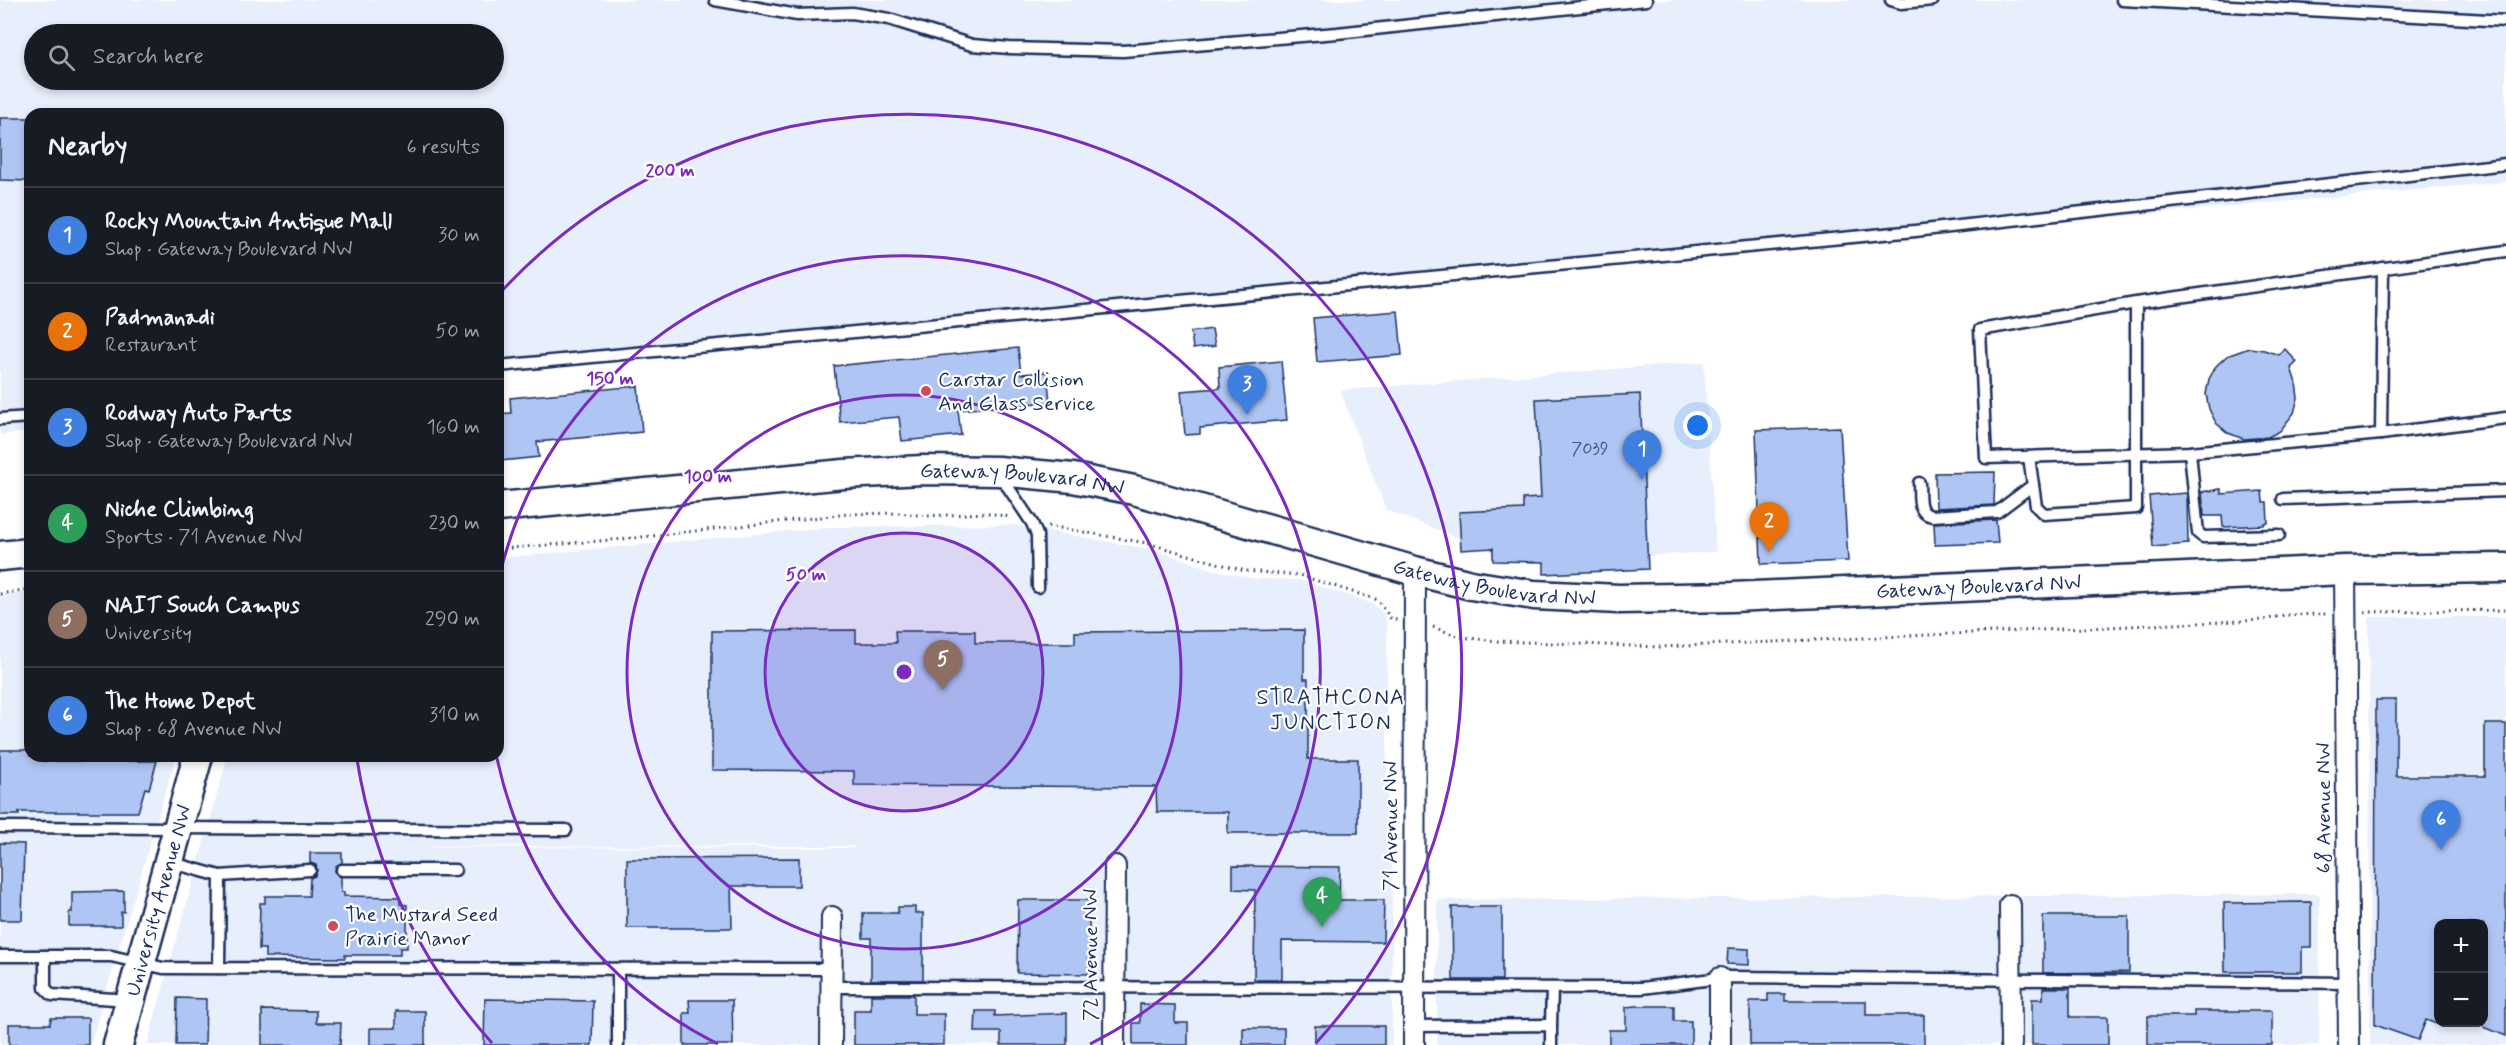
<!DOCTYPE html>
<meta charset="utf-8">
<style>
:root{--surface:#171b24;--page:#242831;--text:#f1f3f6;--muted:#9ea1a6;--line:#363941;--accent:#d1495b}
body{margin:0;font-family:Mynerve,sans-serif;background:var(--page);color:var(--text)}
.controls{position:absolute;right:18px;bottom:18px;display:grid;overflow:hidden;border-radius:12px;box-shadow:0 3px 9px #0003}
.controls button{width:54px;height:54px;display:grid;place-items:center;padding:0;border:0;border-bottom:2px solid var(--line);background:var(--surface);color:var(--text);font:30px sans-serif}
.you{position:absolute;left:1698px;top:426px;width:21px;height:21px;margin:-15px;border:4px solid #fff;border-radius:50%;background:#1a73e8;box-shadow:0 0 0 9px #1a73e833}
.badge{display:grid;place-items:center;width:39px;height:39px;border-radius:50%;background:var(--accent);color:#fff;font-size:20px;font-weight:700}
.pin{position:absolute;translate:-50% -50px;filter:drop-shadow(0 2px 3px #0008)}
.pin::after{content:'';position:absolute;top:32px;width:21px;height:18px;background:inherit;clip-path:polygon(0 0,100% 0,50% 100%)}
.list{margin:0;padding:0;list-style:none}
h2{display:flex;justify-content:space-between;align-items:center;height:78px;margin:0;padding:0 24px;font-size:26px}
h2 small{font-size:20px;font-weight:400;color:var(--muted)}
.list li{display:grid;grid-template-columns:39px 1fr auto;gap:18px;align-items:center;box-sizing:border-box;height:96px;padding:0 24px;border-top:2px solid var(--line)}
.list b{display:block;font-size:22px;white-space:nowrap}
.list p{margin:0;font-size:20px;white-space:nowrap;color:var(--muted)}
.list em{font-size:20px;font-style:normal;color:var(--muted)}
.icon{flex:none;width:33px;height:33px;fill:none;stroke:currentColor;stroke-width:2;stroke-linecap:round;stroke-linejoin:round}
.map{position:relative;flex:none;width:2506px;height:1045px;overflow:hidden}
.search{position:absolute;background:var(--surface);box-shadow:0 3px 9px #0003;left:24px;top:24px;width:480px;height:66px;display:flex;align-items:center;gap:15px;box-sizing:border-box;padding:0 21px;border-radius:33px;color:var(--muted);font-size:22px}
.panel{position:absolute;background:var(--surface);box-shadow:0 3px 9px #0003;left:24px;top:108px;width:480px;height:654px;border-radius:18px}
.map>svg:first-child{display:block}
.built{fill:#e7eefc;fill-rule:evenodd}
.building{fill:#afc6f4;stroke:#1b2f5e;stroke-width:1.5}
.lines{fill:none;stroke-linecap:round;stroke-linejoin:round}
.lane-casing{stroke:#1b2f5e;stroke-width:15}
.street-casing{stroke:#1b2f5e;stroke-width:24}
.secondary-casing{stroke:#1b2f5e;stroke-width:33}
.path{stroke:#1b2f5e;stroke-width:3;stroke-dasharray:1.5 4.5;stroke-linecap:butt}
.lane{stroke:#fff;stroke-width:10}
.street{stroke:#fff;stroke-width:20}
.secondary{stroke:#fff;stroke-width:28}
.ring{fill:none;stroke:#7b2cbf;stroke-width:3}
.poi-dot{fill:#d1495b;stroke:#fff;stroke-width:2}
.labels{text-anchor:middle;stroke-width:4.5;stroke-linejoin:round;paint-order:stroke}
.number-label{font-size:18px;fill:#405584}
.poi-label{font-size:21px;fill:#1b2f5e;stroke:#fff;text-anchor:start}
.street-label{font-size:21px;fill:#1b2f5e;stroke:#fff}
.neighbourhood-label{font-size:22px;letter-spacing:1.5px;fill:#1b2f5e;stroke:#fff}
.centre{fill:#7b2cbf;stroke:#fff;stroke-width:3}
.ring-label{font-size:18px;text-anchor:middle;font-weight:bold;fill:#7b2cbf;stroke:#fff;stroke-width:4.5;stroke-linejoin:round;paint-order:stroke}
</style>
<div class="map">
<svg width="2506" height="1045" viewBox="0 0 2506 1045">
<rect width="100%" height="100%" fill="#fff"/>
<filter id="ink" filterUnits="userSpaceOnUse"><feTurbulence type="fractalNoise" baseFrequency=".0167" numOctaves="2"/><feDisplacementMap in="SourceGraphic" scale="12" xChannelSelector="R" yChannelSelector="G"/><feConvolveMatrix kernelMatrix="1 2 1 2 8 2 1 2 1" color-interpolation-filters="sRGB"/></filter>
<g filter="url(#ink)">
<g class="built">
<path d="M0,0H2506V182L498,361V114H30V432L0,435ZM34,34H494V80H34Z"/>
<polygon points="1704,362 1716,552 1523,563 1386,510 1340,390"/>
<path d="M1015,525L1159,551L1214,570L1255,579L1300,580L1371,603L1383,613L1387,624V844L1392,845V1045H147L228,756H498V558L834,527ZM429,846H855V848L429,847Z"/>
<polygon points="30,592 30,756 176,756 90,1045 0,1045 0,594"/>
<path d="M2369,617H2506V1045H2370ZM2438,924H2484V1022H2438Z"/>
<polygon points="2320,894 2319,1045 1437,1045 1437,900"/>
</g>
<g class="building">
<polygon points="0,118 30,118 30,181 0,180"/>
<polygon points="1398,311 1402,355 1317,362 1313,318"/>
<polygon points="1212,329 1215,346 1193,349 1191,332"/>
<polygon points="1018,348 1021,374 1047,372 1050,402 958,410 961,435 902,441 899,417 840,422 834,366"/>
<polygon points="2249,348 2264,350 2279,355 2285,349 2297,362 2291,368 2296,383 2298,398 2294,413 2280,431 2268,437 2244,439 2228,433 2216,423 2209,409 2206,394 2209,379 2216,366 2227,356"/>
<polygon points="1281,361 1287,420 1200,428 1200,434 1185,435 1181,391 1220,388 1219,367"/>
<polygon points="638,386 642,432 537,442 539,457 500,461 498,414 511,413 510,398"/>
<polygon points="1640,394 1648,569 1544,574 1544,562 1493,561 1493,548 1461,550 1459,512 1523,509 1523,499 1541,498 1536,399"/>
<polygon points="1840,427 1848,561 1761,564 1756,430"/>
<polygon points="1995,472 1994,505 1936,508 1935,473"/>
<polygon points="2221,489 2221,494 2262,491 2263,502 2267,502 2268,523 2264,523 2264,525 2223,527 2222,516 2204,516 2202,492"/>
<polygon points="2187,493 2188,544 2153,547 2149,496"/>
<polygon points="1996,520 1998,543 1935,545 1934,523"/>
<polygon points="856,630 856,643 896,643 895,631 975,631 975,643 1075,643 1075,632 1304,630 1304,679 1308,679 1308,759 1358,759 1358,833 1228,833 1228,812 1157,812 1156,787 854,785 854,771 712,770 712,631"/>
<polygon points="2376,700 2396,700 2396,776 2485,776 2485,724 2506,724 2506,1036 2484,1027 2484,924 2439,924 2439,1025 2426,1020 2418,1040 2375,1025"/>
<polygon points="0,750 30,750 30,756 43,756 43,761 157,761 149,789 145,788 138,812 19,812 19,815 0,815"/>
<polygon points="0,843 24,844 22,920 0,920"/>
<polygon points="310,853 342,853 342,863 336,866 335,871 341,877 341,892 344,892 344,896 400,897 400,904 407,905 407,948 400,948 400,955 345,955 345,958 265,957 265,949 259,949 260,903 265,903 265,896 309,896 310,878 315,876 317,870 316,865 310,863"/>
<polygon points="799,858 799,886 731,886 732,928 627,928 627,859"/>
<polygon points="1233,866 1340,867 1339,900 1384,900 1383,942 1282,941 1282,980 1254,980 1255,890 1233,889"/>
<polygon points="124,891 124,912 121,912 121,926 69,926 69,912 72,912 72,892"/>
<polygon points="1018,900 1089,900 1089,974 1017,973"/>
<polygon points="2311,902 2311,947 2302,947 2302,972 2225,972 2224,903"/>
<polygon points="898,907 915,907 915,913 923,913 923,980 871,980 871,938 863,938 863,913 898,913"/>
<polygon points="1452,907 1502,907 1502,980 1453,980"/>
<polygon points="2043,916 2129,916 2129,972 2043,973"/>
<polygon points="1728,948 1749,949 1749,965 1727,964"/>
<polygon points="2043,988 2070,988 2070,1017 2108,1017 2108,1045 2032,1045 2032,999 2043,999"/>
<polygon points="1768,994 1785,994 1785,1001 1866,1001 1866,1015 1924,1015 1924,1045 1750,1045 1750,1001 1768,1001"/>
<polygon points="871,995 914,995 914,1014 944,1014 944,1045 854,1045 854,1010 871,1010"/>
<polygon points="177,998 206,999 205,1045 176,1045"/>
<polygon points="485,999 593,1001 592,1045 484,1045"/>
<polygon points="689,1000 732,1000 733,1045 684,1045 684,1013 690,1013"/>
<polygon points="1140,1004 1175,1005 1175,1023 1188,1023 1188,1045 1133,1045 1133,1023 1140,1023"/>
<polygon points="1637,1006 1674,1006 1674,1021 1691,1021 1691,1045 1609,1045 1609,1030 1626,1030 1626,1007"/>
<polygon points="262,1010 316,1011 316,1023 341,1023 340,1045 262,1045"/>
<polygon points="396,1011 425,1011 425,1045 370,1045 370,1028 396,1028"/>
<polygon points="976,1011 995,1011 995,1016 1067,1013 1067,1045 1001,1045 1001,1032 975,1032"/>
<polygon points="2194,1011 2272,1011 2272,1045 2148,1045 2148,1016 2194,1016"/>
<polygon points="51,1018 88,1018 88,1045 9,1045 9,1024 50,1024"/>
<rect x="1315" y="1026" width="69" height="19"/>
<rect x="1243" y="1028" width="41" height="17"/>
</g>
<g class="lines">
<defs>
<g id="lane">
<polyline points="715,0 797,15 852,13 889,19 972,45 1009,48 1123,51 1337,33 1646,0"/>
<polyline points="1891,0 1901,3 1933,0"/>
<polyline points="2122,0 2506,21"/>
<polyline points="2506,251 2136,303 1980,330 1986,458 2190,452 2381,434 2506,418"/>
<polyline points="498,366 1915,231 2506,164"/>
<polyline points="0,419 30,417"/>
<polyline points="2381,434 2383,268"/>
<polyline points="2190,452 2198,533 2203,537 2279,535"/>
<polyline points="2029,457 2036,506 2044,514 2136,508 2136,303"/>
<polyline points="1000,475 1032,523 1037,535 1038,587"/>
<path d="M1919,483C1920,496 1916,513 1932,516L1997,512L2033,485"/>
<polyline points="2283,499 2506,491"/>
<polyline points="0,827 566,830"/>
<polyline points="169,862 220,876 310,870"/>
<polyline points="342,870 455,870"/>
<polyline points="0,956 111,956 163,968 832,969"/>
<polyline points="45,956 45,988 52,995 130,1000"/>
<polyline points="219,968 220,876"/>
<polyline points="618,969 618,1045"/>
<polyline points="832,987 1642,988 1728,977 2348,983"/>
<polyline points="1551,1025 1552,988"/>
<polyline points="1414,1026 1551,1025 1551,1045"/>
</g>
<g id="street">
<polyline points="2345,570 2349,1045"/>
<polyline points="2010,905 2011,1045"/>
<polyline points="1720,978 1720,1045"/>
<polyline points="831,1045 832,917"/>
<polyline points="1114,1045 1115,866"/>
<polyline points="1414,1045 1415,571"/>
</g>
<g id="secondary">
<path id="s1" d="M498,507L844,474L922,470L998,471L1073,478L1134,490L1415,571L1471,585L1534,595L1619,599L1732,597L2345,570L2506,568"/>
<polyline points="0,556 30,553"/>
<path id="s2" d="M118,1045L198,756"/>
</g>
</defs>
<use href="#lane" class="lane-casing"/>
<use href="#street" class="street-casing"/>
<use href="#secondary" class="secondary-casing"/>
<g class="path">
<polyline points="1048,526 1147,543 1245,571 1299,575 1375,599 1380,603 1391,619 1397,620"/>
<polyline points="498,549 624,539 848,514 900,513 926,516 988,513 1010,517"/>
<polyline points="0,594 30,589"/>
<polyline points="2365,612 2506,610"/>
<polyline points="1433,627 1460,637 1498,641 1660,647 2264,620 2284,615 2326,614"/>
</g>
<use href="#lane" class="lane"/>
<use href="#street" class="street"/>
<use href="#secondary" class="secondary"/>
</g>
</g>
<circle cx="904" cy="672" r="139" fill="#7b2cbf" fill-opacity=".12"/>
<g class="ring">
<circle cx="904" cy="672" r="139"/>
<circle cx="904" cy="672" r="277"/>
<path d="M718 1044A416 416 0 0 1 497 758M499 578A416 416 0 1 1 1090 1044"/>
<path d="M492 1043A554 554 0 0 1 357 759M499 294A554 554 0 0 1 1316 1043"/>
</g>
<g class="poi-dot">
<circle cx="926" cy="391" r="6"/>
<circle cx="333" cy="926" r="6"/>
</g>
<g class="labels">
<g class="number-label">
<text x="1590" y="454">7039</text>
</g>
<g class="poi-label">
<text x="938" y="386">Carstar Collision<tspan x="938" dy="24">And Glass Service</tspan></text>
<text x="345" y="921">The Mustard Seed<tspan x="345" dy="24">Prairie Manor</tspan></text>
</g>
<g class="street-label">
<text dy="7" stroke="none"><textPath href="#s1" startOffset="526">Gateway Boulevard NW</textPath></text>
<text dy="7" stroke="none"><textPath href="#s1" startOffset="1012">Gateway Boulevard NW</textPath></text>
<text dy="7" stroke="none"><textPath href="#s1" startOffset="1498">Gateway Boulevard NW</textPath></text>
<text transform="translate(2323 808) rotate(-90)" y="7">68 Avenue NW</text>
<text transform="translate(1390 826) rotate(-90)" y="7">71 Avenue NW</text>
<text dy="7" stroke="none"><textPath href="#s2" startOffset="150">University Avenue NW</textPath></text>
<text transform="translate(1090 955) rotate(-90)" y="7">72 Avenue NW</text>
</g>
<g class="neighbourhood-label">
<text x="1331" y="704">STRATHCONA<tspan x="1331" dy="25">JUNCTION</tspan></text>
</g>
</g>
<circle cx="904" cy="672" r="9" class="centre"/>
<g class="ring-label">
<text x="670" y="176">200 m</text>
<text x="610" y="384">150 m</text>
<text x="708" y="482">100 m</text>
<text x="806" y="580">50 m</text>
</g>
</svg>
<div class="controls">
<button>+</button>
<button>−</button>
</div>
<div class="you"></div>
<div class="pin badge" style="left:1642px;top:480px;background:#3f7fe0">1</div>
<div class="pin badge" style="left:1769px;top:552px;background:#e8710a">2</div>
<div class="pin badge" style="left:1247px;top:415px;background:#3f7fe0">3</div>
<div class="pin badge" style="left:1322px;top:927px;background:#2e9e5b">4</div>
<div class="pin badge" style="left:943px;top:690px;background:#8d6e63">5</div>
<div class="pin badge" style="left:2441px;top:850px;background:#3f7fe0">6</div>
<div class="search"><svg class="icon" aria-label="search" viewBox="0 0 24 24"><circle cx="10" cy="10" r="6"/><path d="M15 15l6 6"/></svg>Search here</div>
<section class="panel">
<h2>Nearby<small>6 results</small></h2>
<ul class="list">
<li><span class="badge" style="background:#3f7fe0">1</span><div><b>Rocky Mountain Antique Mall</b><p>Shop · Gateway Boulevard NW</p></div><em>30 m</em></li>
<li><span class="badge" style="background:#e8710a">2</span><div><b>Padmanadi</b><p>Restaurant</p></div><em>50 m</em></li>
<li><span class="badge" style="background:#3f7fe0">3</span><div><b>Rodway Auto Parts</b><p>Shop · Gateway Boulevard NW</p></div><em>160 m</em></li>
<li><span class="badge" style="background:#2e9e5b">4</span><div><b>Niche Climbing</b><p>Sports · 71 Avenue NW</p></div><em>230 m</em></li>
<li><span class="badge" style="background:#8d6e63">5</span><div><b>NAIT Souch Campus</b><p>University</p></div><em>290 m</em></li>
<li><span class="badge" style="background:#3f7fe0">6</span><div><b>The Home Depot</b><p>Shop · 68 Avenue NW</p></div><em>310 m</em></li>
</ul>
</section>
</div>
